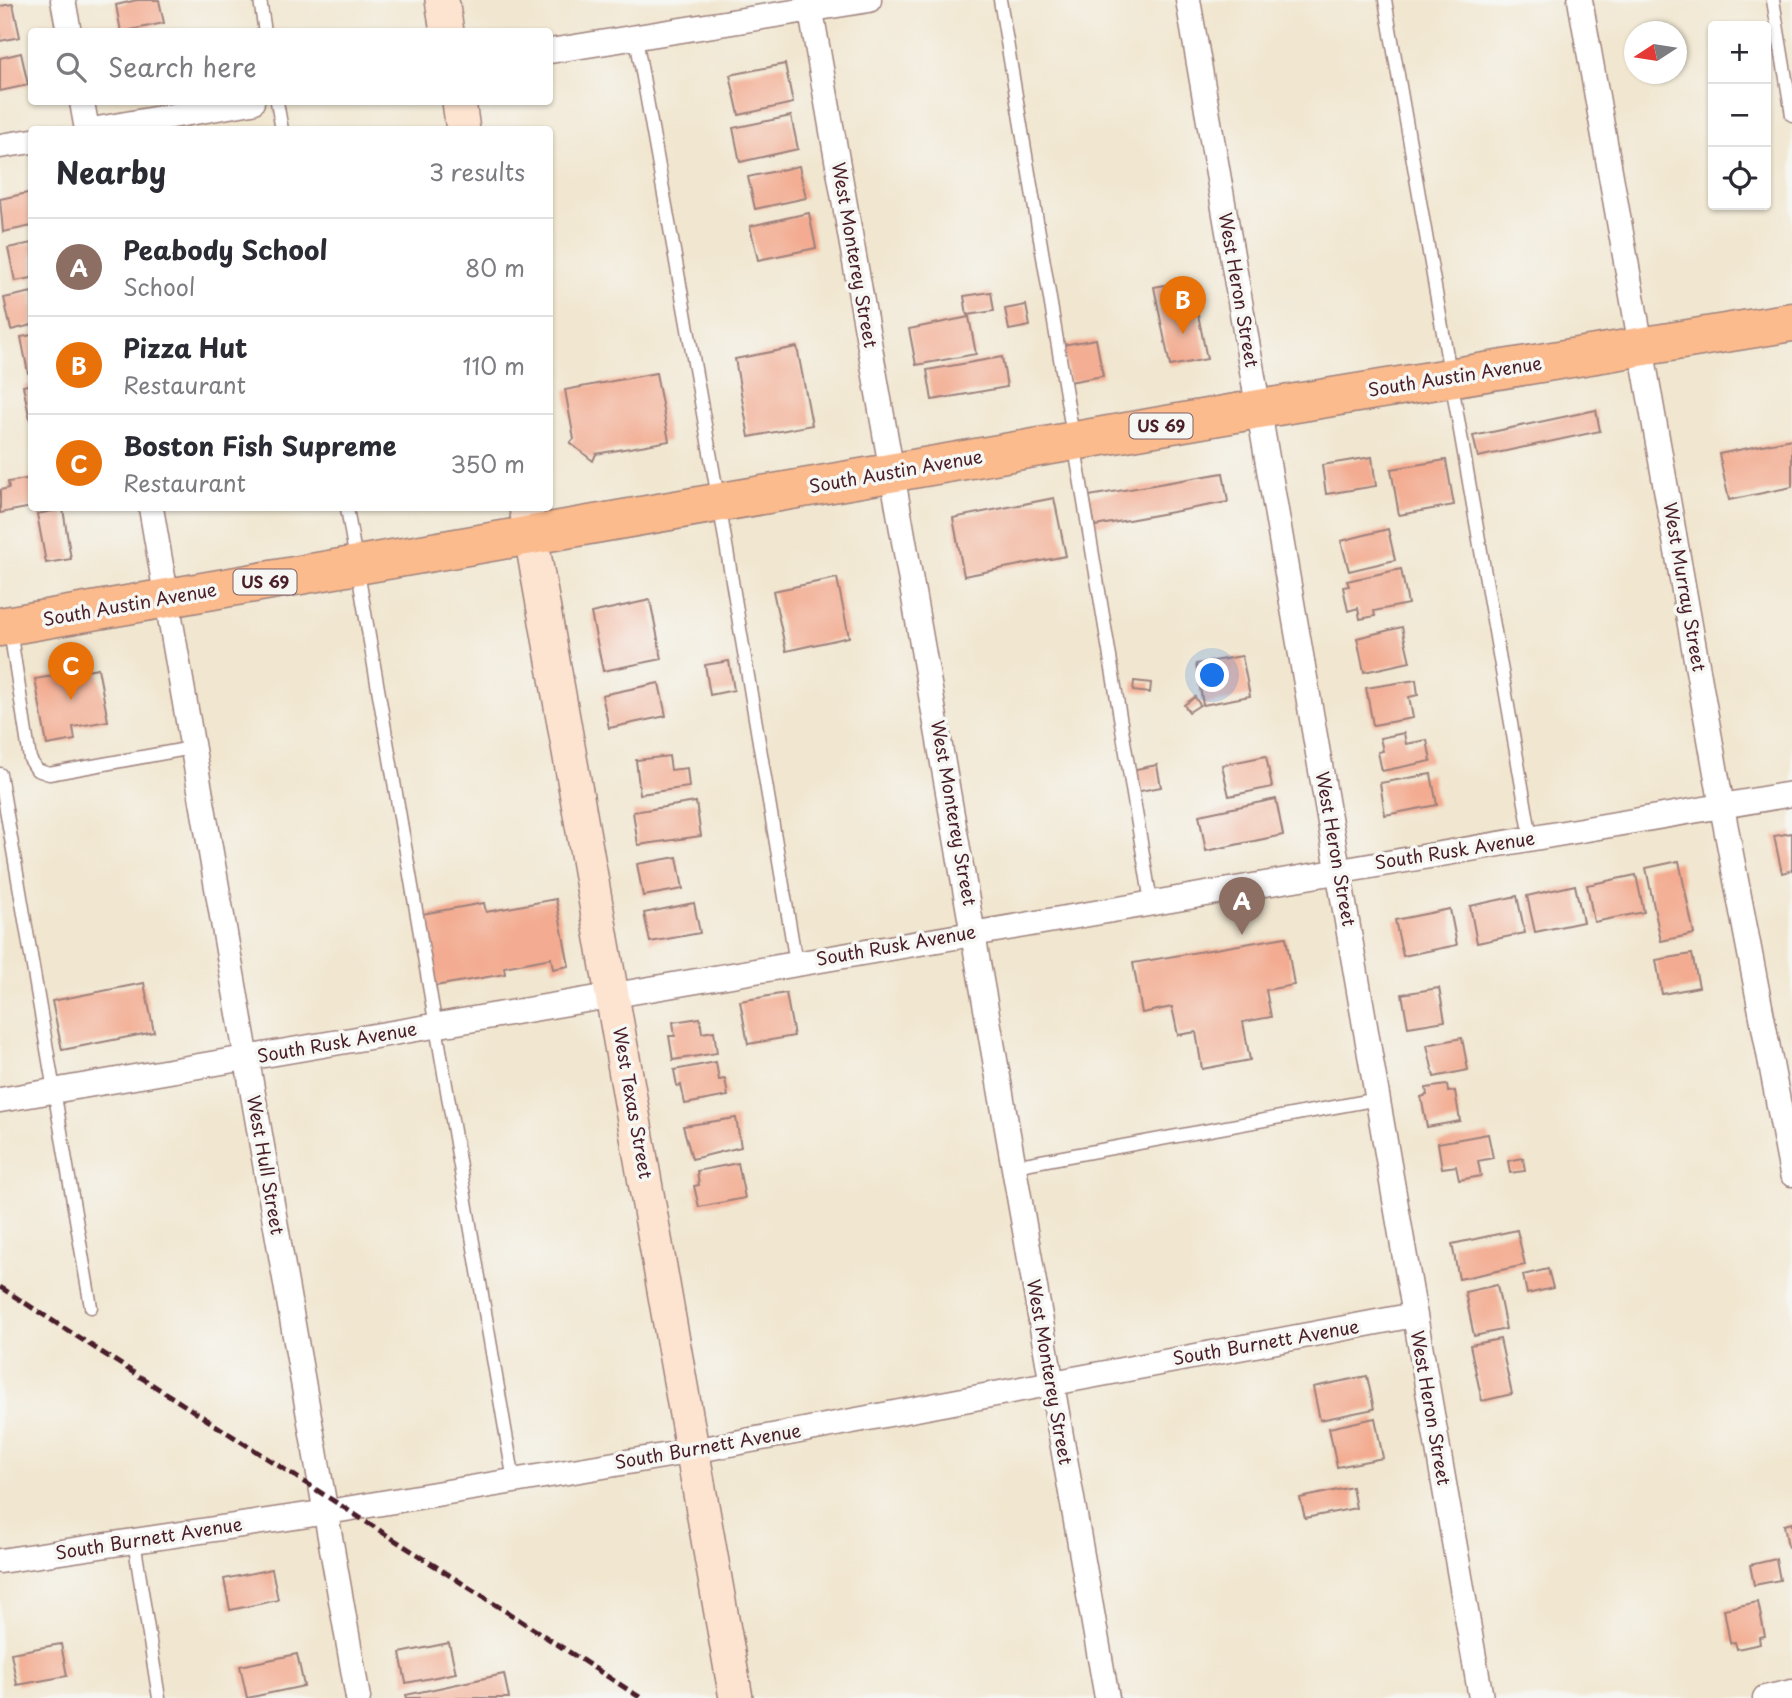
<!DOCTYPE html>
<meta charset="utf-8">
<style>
:root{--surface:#fff;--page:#f7f7f7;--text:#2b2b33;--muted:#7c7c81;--line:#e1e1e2;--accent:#c8321e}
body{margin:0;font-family:"Playpen Sans",sans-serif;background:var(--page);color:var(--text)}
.controls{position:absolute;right:21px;top:21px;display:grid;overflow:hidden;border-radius:7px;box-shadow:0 2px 5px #0004}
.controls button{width:63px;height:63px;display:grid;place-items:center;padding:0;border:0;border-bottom:2px solid var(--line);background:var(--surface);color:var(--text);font:35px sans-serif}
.compass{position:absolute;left:1624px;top:21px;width:63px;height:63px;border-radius:50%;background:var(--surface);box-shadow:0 2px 5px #0004;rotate:258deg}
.you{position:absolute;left:1213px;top:676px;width:24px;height:24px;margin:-18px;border:5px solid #fff;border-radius:50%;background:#1a73e8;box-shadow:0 0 0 10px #1a73e833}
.badge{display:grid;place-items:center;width:46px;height:46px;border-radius:50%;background:var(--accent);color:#fff;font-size:23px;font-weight:700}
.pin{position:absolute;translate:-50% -58px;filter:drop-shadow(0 2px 4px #0008)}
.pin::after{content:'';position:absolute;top:37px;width:24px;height:21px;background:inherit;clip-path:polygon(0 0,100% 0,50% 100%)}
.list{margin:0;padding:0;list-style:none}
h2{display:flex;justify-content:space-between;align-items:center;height:91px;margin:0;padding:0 28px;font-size:30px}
h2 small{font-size:23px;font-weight:400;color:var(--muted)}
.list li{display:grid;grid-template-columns:46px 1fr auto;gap:21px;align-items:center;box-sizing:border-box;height:98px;padding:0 28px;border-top:2px solid var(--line)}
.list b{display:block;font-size:26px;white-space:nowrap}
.list p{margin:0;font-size:23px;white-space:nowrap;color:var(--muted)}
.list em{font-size:23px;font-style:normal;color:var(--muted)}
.icon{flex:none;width:38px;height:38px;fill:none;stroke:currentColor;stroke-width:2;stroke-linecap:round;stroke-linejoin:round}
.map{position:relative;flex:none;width:1792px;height:1698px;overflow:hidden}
.search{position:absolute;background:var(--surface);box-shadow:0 2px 5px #0004;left:28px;top:28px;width:525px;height:77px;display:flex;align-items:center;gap:18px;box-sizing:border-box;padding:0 24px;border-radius:7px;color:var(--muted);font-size:26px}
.panel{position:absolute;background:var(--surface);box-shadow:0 2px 5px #0004;left:28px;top:126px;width:525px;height:385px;border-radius:7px}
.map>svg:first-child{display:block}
.building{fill:#f3ac91}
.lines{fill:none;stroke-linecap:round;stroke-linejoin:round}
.lane-casing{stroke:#9e827d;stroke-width:15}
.street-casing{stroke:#9e827d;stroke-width:27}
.secondary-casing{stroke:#9e827d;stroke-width:36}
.highway-casing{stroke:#9e827d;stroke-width:41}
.lane{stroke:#fff;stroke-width:12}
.street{stroke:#fff;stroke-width:24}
.secondary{stroke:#fde4d1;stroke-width:33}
.highway{stroke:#fbbb8d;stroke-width:38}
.rail{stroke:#4a1f2b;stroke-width:5;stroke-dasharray:10 5;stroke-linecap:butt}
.labels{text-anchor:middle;stroke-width:7;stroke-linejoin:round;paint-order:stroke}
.shield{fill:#f6f6f2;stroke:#7e6067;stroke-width:2}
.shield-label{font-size:16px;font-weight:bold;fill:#4a1f2b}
.street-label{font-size:18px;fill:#4a1f2b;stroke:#f6f6f2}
</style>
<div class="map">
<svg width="1792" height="1698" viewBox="0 0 1792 1698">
<rect width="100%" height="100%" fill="#f6f6f2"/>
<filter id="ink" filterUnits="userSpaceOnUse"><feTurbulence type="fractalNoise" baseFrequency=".0143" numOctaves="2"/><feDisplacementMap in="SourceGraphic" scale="14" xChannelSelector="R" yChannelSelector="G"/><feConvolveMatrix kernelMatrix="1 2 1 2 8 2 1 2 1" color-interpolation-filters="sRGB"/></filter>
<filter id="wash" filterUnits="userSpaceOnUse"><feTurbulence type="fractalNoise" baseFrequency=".00686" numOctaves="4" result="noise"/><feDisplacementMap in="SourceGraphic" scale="28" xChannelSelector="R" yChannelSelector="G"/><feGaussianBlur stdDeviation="1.57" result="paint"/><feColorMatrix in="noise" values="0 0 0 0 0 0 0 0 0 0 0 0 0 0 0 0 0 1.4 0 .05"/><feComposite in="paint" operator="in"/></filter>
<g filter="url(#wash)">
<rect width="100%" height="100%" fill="#f1e6cf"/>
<g id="blocks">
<g class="building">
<polygon points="137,0 159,0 164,23 121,32 116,5"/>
<polygon points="13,4 20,37 0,41 0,6"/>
<polygon points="21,53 28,85 0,91 0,58"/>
<polygon points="785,64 793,103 739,115 730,75"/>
<polygon points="791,116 798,149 740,162 733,128"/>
<polygon points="799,166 806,198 755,209 748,177"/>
<polygon points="32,192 32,226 3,232 0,199"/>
<polygon points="809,213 816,248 758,260 750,226"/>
<polygon points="32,243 32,278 15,281 8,248"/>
<polygon points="1191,280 1207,359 1170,366 1154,287"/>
<polygon points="32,292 32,325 11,330 4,298"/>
<polygon points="991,292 994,311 967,315 964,296"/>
<polygon points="1026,305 1030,326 1009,330 1005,309"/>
<polygon points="969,317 976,354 916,365 909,329"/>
<polygon points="32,335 32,373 28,373 21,337"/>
<polygon points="1096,339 1103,376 1069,382 1063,345"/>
<polygon points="797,347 812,425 749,437 735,359"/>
<polygon points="1002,357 1007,387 932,400 927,370"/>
<polygon points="656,373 669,441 596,454 593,461 570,443 574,439 565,390"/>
<polygon points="32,384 32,420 30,420 23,386"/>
<polygon points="1596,410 1600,431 1478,457 1473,436"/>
<polygon points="1792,439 1792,487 1729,500 1719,454"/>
<polygon points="1372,457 1376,486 1326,494 1322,465"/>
<polygon points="1446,460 1454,505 1399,515 1391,469"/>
<polygon points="1223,473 1228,502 1095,526 1089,496"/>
<polygon points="32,478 32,507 0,513 0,490 9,488 8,482"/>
<polygon points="1054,498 1066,556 964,576 953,518"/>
<polygon points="63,509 71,559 46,563 37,514"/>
<polygon points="1388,529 1395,560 1349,571 1341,541"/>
<polygon points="1401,569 1408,604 1374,611 1375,616 1360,619 1358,608 1348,611 1343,587 1349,586 1347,581"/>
<polygon points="837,578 849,637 786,651 773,591"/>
<polygon points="650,600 662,659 603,671 591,613"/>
<polygon points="1402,627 1410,662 1364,672 1357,638"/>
<polygon points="1242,656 1250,696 1203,705 1196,664"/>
<polygon points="729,661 734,690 710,695 705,665"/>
<polygon points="98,668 108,721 73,727 75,740 47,745 35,679"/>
<polygon points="1416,680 1418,695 1409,697 1413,718 1373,725 1366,688"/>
<polygon points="1134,681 1151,683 1150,693 1133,691"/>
<polygon points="659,683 666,716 609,728 602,695"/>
<polygon points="1195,697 1200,705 1189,712 1184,705"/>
<polygon points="1404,733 1406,744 1427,740 1431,761 1382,771 1378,752 1383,751 1380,738"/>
<polygon points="669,756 671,770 687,768 689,787 640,794 636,760"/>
<polygon points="1266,756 1272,787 1229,796 1222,765"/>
<polygon points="1157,765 1161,787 1135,792 1131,770"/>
<polygon points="1431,774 1437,805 1385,815 1380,783"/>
<polygon points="1276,799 1283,835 1206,851 1199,815"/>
<polygon points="696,802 701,836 638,845 633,812"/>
<polygon points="1792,833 1792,870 1782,873 1774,836"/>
<polygon points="677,857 683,889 643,896 637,864"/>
<polygon points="1679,861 1694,934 1661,941 1646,868"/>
<polygon points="1636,875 1644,912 1594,922 1587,885"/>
<polygon points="1575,885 1583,922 1535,932 1527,896"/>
<polygon points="1517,896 1525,933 1477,943 1470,906"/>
<polygon points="556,899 569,966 553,969 551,958 504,967 505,974 435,986 422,914 484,903 486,912"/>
<polygon points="694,903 700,933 650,942 644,913"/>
<polygon points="1450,909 1457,945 1403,956 1395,920"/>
<polygon points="1286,937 1294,985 1266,990 1271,1017 1243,1022 1250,1060 1202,1069 1196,1032 1178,1035 1172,1007 1142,1013 1133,963"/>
<polygon points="1692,954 1699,987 1662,994 1656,960"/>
<polygon points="144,983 154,1032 62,1050 52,1001"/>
<polygon points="1439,988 1445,1021 1408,1027 1402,994"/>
<polygon points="786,993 794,1036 748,1044 740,1001"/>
<polygon points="700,1018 702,1033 714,1031 717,1053 673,1060 669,1036 675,1036 673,1022"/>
<polygon points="1462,1038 1468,1070 1434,1077 1427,1045"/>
<polygon points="716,1062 719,1080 725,1079 728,1096 685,1104 681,1085 677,1086 674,1070"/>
<polygon points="1447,1085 1448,1092 1455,1091 1460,1121 1427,1127 1421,1097 1427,1095 1426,1088"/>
<polygon points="736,1118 741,1147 692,1159 683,1126"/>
<polygon points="1488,1134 1493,1158 1478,1161 1481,1176 1459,1180 1456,1166 1442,1168 1438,1143"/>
<polygon points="1523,1158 1525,1171 1510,1173 1508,1161"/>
<polygon points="738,1163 745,1198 699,1207 694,1186 699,1185 697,1171"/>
<polygon points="1517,1230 1525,1265 1459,1279 1452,1244"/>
<polygon points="1548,1269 1553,1288 1527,1294 1523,1275"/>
<polygon points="1497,1285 1506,1329 1474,1336 1465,1292"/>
<polygon points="1500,1339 1512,1394 1482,1401 1470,1345"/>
<polygon points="1367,1376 1374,1409 1320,1420 1313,1387"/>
<polygon points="1375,1418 1383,1458 1337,1467 1329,1428"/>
<polygon points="1352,1487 1356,1508 1305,1518 1300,1498"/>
<polygon points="1792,1523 1792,1547 1788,1547 1784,1525"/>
<polygon points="1776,1559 1780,1580 1754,1585 1750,1565"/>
<polygon points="272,1569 278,1600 230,1610 224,1579"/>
<polygon points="1758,1602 1765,1636 1759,1637 1760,1644 1737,1649 1735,1642 1730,1643 1724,1609"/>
<polygon points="449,1643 456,1673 406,1683 400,1653"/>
<polygon points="61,1644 67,1676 17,1685 11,1653"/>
<polygon points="297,1654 304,1686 247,1698 240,1666"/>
<polygon points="504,1674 509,1698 407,1698 406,1695"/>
</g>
</g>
</g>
<g filter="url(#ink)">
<use href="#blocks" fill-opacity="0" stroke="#9e827d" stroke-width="2"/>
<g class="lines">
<defs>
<g id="lane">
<polyline points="260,0 265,32"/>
<polyline points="1000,0 1151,902"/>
<polyline points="1385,0 1531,838"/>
<polyline points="1773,0 1792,115"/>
<polyline points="636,38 719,503 796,963"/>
<polyline points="277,102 282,130"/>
<polyline points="347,508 514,1481"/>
<polyline points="10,630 30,759 37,770 49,774 192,748"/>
<polyline points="0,774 91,1307"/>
<polyline points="1014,1166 1378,1099"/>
<polyline points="134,1541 159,1698"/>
</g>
<g id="street">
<polyline points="63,0 69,32"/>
<polyline points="809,0 1107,1698"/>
<polyline points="1188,0 1481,1698"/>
<polyline points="1580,0 1722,807 1792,1174"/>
<polyline points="550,51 869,0"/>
<polyline points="82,102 87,130"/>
<polyline points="92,130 252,102"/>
<polyline points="0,146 32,141"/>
<polyline points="151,508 358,1698"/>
<polyline points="0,1100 1792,794"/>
<polyline points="0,1561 328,1512 693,1451 1414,1315"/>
<polyline points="1765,1698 1792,1692"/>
</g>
<g id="secondary">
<polyline points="442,0 447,32"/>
<polyline points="459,102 463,130"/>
<polyline points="526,508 736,1698"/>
</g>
<polyline id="highway" points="0,627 1259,409 1792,322"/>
</defs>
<use href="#lane" class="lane-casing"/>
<use href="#street" class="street-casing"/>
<use href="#secondary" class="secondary-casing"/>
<use href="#highway" class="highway-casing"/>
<use href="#lane" class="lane"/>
<use href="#street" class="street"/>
<use href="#secondary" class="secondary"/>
<use href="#highway" class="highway"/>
<polyline class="rail" points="0,1287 641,1698"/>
</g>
</g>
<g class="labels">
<g class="shield">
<rect x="1129.5" y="413.5" width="63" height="25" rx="5"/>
<rect x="233.5" y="569.5" width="63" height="25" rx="5"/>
</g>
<g class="shield-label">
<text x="1161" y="432">US 69</text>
<text x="265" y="588">US 69</text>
</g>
<g class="street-label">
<text transform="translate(854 255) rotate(80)" y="6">West Monterey Street</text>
<text transform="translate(1238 290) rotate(80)" y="6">West Heron Street</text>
<text transform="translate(1455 377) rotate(-9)" y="6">South Austin Avenue</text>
<text transform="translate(896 472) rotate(-10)" y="6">South Austin Avenue</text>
<text transform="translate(1684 587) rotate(80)" y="6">West Murray Street</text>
<text transform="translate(130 605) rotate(-10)" y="6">South Austin Avenue</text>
<text transform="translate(953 813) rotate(80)" y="6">West Monterey Street</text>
<text transform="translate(1335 849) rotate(80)" y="6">West Heron Street</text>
<text transform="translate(1455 851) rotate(-9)" y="6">South Rusk Avenue</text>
<text transform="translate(896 946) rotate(-10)" y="6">South Rusk Avenue</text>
<text transform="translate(337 1043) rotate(-10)" y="6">South Rusk Avenue</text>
<text transform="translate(632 1103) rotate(80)" y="6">West Texas Street</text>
<text transform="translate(265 1165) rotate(80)" y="6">West Hull Street</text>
<text transform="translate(1266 1343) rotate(-10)" y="6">South Burnett Avenue</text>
<text transform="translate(1049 1372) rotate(80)" y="6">West Monterey Street</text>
<text transform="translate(1430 1408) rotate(80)" y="6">West Heron Street</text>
<text transform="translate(708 1447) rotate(-10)" y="6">South Burnett Avenue</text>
<text transform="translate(149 1539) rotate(-9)" y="6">South Burnett Avenue</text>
</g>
</g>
</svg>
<div class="controls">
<button>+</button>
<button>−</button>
<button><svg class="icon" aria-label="locate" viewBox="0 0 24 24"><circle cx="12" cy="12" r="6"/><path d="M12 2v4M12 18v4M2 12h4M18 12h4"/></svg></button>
</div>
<svg class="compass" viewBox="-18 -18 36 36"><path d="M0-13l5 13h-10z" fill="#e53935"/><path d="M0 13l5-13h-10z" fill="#7c7c81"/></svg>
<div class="you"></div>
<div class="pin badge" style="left:1242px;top:935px;background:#8d6e63">A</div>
<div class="pin badge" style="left:1183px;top:334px;background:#e8710a">B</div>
<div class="pin badge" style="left:71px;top:700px;background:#e8710a">C</div>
<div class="search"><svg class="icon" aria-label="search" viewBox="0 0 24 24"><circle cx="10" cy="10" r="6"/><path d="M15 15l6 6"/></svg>Search here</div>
<section class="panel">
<h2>Nearby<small>3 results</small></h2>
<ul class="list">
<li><span class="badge" style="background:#8d6e63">A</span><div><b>Peabody School</b><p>School</p></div><em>80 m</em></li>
<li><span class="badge" style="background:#e8710a">B</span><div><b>Pizza Hut</b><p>Restaurant</p></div><em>110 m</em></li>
<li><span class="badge" style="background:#e8710a">C</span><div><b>Boston Fish Supreme</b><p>Restaurant</p></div><em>350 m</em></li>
</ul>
</section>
</div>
